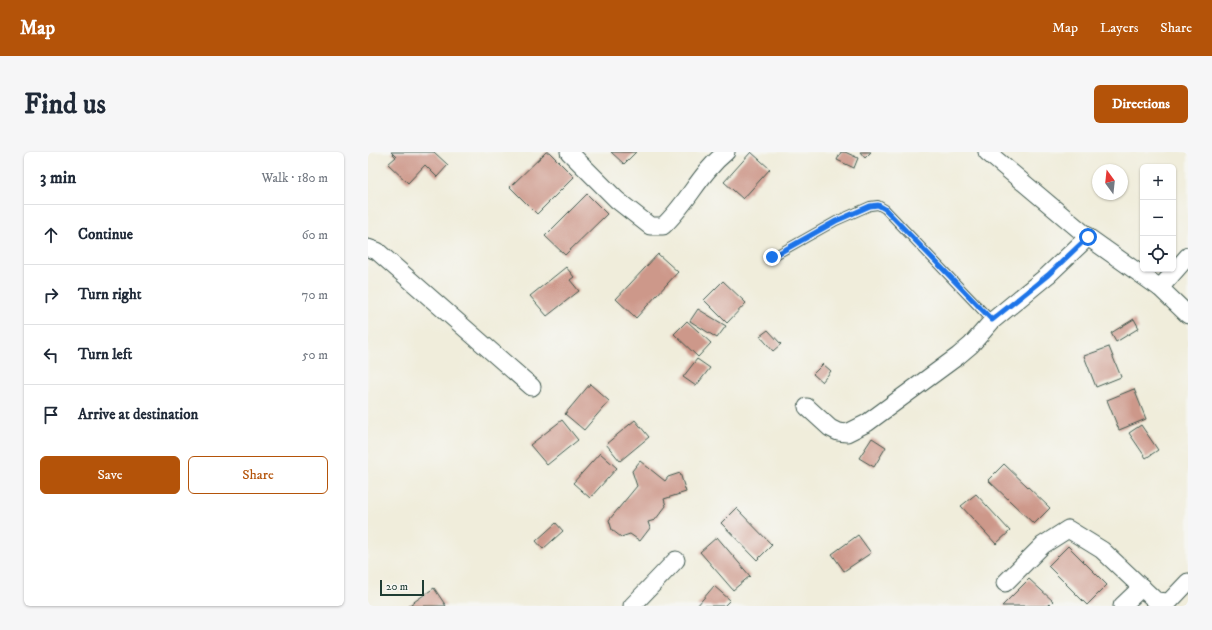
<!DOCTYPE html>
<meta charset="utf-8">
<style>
:root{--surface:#fff;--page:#f6f6f7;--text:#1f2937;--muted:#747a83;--line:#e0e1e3;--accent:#b45309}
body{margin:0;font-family:"IM FELL DW Pica",serif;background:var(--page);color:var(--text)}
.controls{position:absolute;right:12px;top:12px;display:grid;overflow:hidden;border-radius:6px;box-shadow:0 1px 3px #0004}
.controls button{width:36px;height:36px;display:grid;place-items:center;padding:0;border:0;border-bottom:1px solid var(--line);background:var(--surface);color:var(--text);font:20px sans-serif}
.compass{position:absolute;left:724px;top:12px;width:36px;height:36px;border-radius:50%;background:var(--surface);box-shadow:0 1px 3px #0004;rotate:345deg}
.scale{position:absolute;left:12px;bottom:10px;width:44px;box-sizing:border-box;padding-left:4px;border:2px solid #1f3d34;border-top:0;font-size:11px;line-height:14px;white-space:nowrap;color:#1f3d34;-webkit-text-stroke:3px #f6f6f2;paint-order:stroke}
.stop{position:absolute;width:12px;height:12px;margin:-9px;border:3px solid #1a73e8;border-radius:50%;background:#fff}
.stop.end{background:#1a73e8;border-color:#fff;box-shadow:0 1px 4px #0008}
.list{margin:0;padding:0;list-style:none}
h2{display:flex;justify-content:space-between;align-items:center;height:52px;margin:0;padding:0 16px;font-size:17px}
h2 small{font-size:13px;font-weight:400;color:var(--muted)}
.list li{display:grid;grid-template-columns:26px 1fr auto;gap:12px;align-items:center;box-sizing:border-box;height:60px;padding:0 16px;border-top:1px solid var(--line)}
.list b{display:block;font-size:15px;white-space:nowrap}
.list em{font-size:13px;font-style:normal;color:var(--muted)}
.actions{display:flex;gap:8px;padding:12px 16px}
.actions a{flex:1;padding:9px 0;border:1px solid var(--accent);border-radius:6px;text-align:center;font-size:14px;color:var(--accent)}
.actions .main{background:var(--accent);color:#fff}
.icon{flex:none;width:22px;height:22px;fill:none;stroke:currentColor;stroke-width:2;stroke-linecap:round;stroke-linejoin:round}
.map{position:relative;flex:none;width:820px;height:454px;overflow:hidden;border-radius:6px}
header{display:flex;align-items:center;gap:24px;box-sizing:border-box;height:56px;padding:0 20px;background:var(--accent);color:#fff}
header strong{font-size:19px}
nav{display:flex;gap:22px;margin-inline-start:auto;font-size:14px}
.intro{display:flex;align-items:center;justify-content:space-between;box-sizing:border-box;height:96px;padding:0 24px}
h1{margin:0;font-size:28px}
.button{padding:10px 18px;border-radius:6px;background:var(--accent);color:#fff;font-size:14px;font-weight:700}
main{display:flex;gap:24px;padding:0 24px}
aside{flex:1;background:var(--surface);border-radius:6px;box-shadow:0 1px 3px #0004}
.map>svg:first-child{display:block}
.building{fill:#cd988a}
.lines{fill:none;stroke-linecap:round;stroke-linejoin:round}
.service-casing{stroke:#3e574d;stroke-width:10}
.minor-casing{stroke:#3e574d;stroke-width:19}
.service{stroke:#fff;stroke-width:8}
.minor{stroke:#fff;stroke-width:17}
.route{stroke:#1a73e8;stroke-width:5}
</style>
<header>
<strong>Map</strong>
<nav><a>Map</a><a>Layers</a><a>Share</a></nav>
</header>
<div class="intro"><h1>Find us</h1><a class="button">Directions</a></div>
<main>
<aside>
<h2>3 min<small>Walk · 180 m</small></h2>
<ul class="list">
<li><svg class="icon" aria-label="ahead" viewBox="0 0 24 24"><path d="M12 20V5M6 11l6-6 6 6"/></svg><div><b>Continue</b></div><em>60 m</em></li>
<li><svg class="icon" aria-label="right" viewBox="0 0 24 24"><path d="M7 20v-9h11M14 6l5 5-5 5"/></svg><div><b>Turn right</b></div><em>70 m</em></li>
<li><svg class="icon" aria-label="left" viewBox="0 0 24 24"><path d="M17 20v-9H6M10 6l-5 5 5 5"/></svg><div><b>Turn left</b></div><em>50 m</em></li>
<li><svg class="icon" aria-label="arrive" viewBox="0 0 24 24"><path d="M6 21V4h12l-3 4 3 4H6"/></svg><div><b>Arrive at destination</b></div></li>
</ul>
<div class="actions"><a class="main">Save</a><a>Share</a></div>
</aside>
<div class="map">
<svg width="820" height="454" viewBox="0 0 820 454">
<rect width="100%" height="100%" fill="#f6f6f2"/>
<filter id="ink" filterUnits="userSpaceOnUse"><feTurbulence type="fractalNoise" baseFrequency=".025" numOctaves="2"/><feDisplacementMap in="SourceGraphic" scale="8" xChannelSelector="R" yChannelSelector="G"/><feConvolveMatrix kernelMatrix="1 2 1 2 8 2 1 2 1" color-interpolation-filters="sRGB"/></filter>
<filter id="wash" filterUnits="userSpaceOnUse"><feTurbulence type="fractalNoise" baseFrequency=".012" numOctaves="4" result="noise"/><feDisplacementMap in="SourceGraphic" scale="16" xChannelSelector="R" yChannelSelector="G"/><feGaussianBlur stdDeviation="0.9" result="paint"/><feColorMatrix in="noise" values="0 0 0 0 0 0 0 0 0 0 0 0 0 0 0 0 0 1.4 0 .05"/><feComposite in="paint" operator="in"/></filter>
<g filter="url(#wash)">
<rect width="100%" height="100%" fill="#f0eddb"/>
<g id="blocks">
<g class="building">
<polygon points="23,0 66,0 80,13 69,25 57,13 40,31 20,12 28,5"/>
<polygon points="178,0 181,0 206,25 169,62 142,35"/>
<polygon points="243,0 268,0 256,12"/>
<polygon points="383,0 402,17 375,47 356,30"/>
<polygon points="473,0 477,0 490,6 486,16 469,8"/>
<polygon points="492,0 503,0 497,6"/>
<polygon points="219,42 239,62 197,103 177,84"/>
<polygon points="290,102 310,120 268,166 248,147"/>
<polygon points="198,115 206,125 202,128 211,139 179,164 162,144"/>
<polygon points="355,129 378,151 359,171 336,148"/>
<polygon points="330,157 358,174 349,186 322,169"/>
<polygon points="766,167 771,176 748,190 743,181"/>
<polygon points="319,169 343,191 330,205 306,182"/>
<polygon points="400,178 413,192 405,199 392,184"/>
<polygon points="741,195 753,225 728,235 716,204"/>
<polygon points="329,207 342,216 328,234 315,225"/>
<polygon points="455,212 463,219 454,230 445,222"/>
<polygon points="222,232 241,249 216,278 197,262"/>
<polygon points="766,237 778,267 751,278 739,248"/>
<polygon points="194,268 210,288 179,313 162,293"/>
<polygon points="267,268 281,285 252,309 238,292"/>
<polygon points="773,273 790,298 778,306 761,281"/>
<polygon points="504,286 518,295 506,315 491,306"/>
<polygon points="232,301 249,316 222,346 205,331"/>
<polygon points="272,309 297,329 300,325 312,321 318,340 296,347 298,354 287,368 280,370 282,376 272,389 262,382 253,385 244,378 241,368 269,334 264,319"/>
<polygon points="636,312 682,356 666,372 620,328"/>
<polygon points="608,342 642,379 628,392 593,354"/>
<polygon points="368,356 404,393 389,408 353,371"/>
<polygon points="188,371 195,379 175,397 168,389"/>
<polygon points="490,383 503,401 476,419 464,402"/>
<polygon points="349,385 382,424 365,438 332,400"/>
<polygon points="700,394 739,433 719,453 680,414"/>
<polygon points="661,427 685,449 680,454 634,454"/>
<polygon points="346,434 362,448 356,454 329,454"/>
<polygon points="66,436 78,454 40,454"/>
</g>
</g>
</g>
<g filter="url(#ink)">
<use href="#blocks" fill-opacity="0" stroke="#3e574d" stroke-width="1"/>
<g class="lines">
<defs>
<polyline id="service" points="404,105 468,69 502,54 510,53 517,57 624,169"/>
<g id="minor">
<path d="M201,0L249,48L282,74H295C319,52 332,21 358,0"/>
<polyline points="619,0 720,85 792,136 820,163"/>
<polyline points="0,96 9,99 164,235"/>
<polyline points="792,136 820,104"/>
<polyline points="439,255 462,276 470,280 479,281 499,271 590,204 603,193 624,169 680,123 720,85"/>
<polyline points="637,431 675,393 700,377 734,398 788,449 801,450 820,430"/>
<polyline points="264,454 308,408"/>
<polyline points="754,454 774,435"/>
</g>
</defs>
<use href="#service" class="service-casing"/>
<use href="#minor" class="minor-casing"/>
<use href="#service" class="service"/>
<use href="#minor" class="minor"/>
</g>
</g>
<g class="lines" filter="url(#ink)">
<polyline class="route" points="404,105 468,69 502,54 510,53 517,57 624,168 680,123 720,85"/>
</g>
</svg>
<div class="controls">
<button>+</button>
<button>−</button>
<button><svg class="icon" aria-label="locate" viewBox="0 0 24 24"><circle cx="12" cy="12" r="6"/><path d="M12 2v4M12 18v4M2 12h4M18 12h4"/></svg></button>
</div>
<svg class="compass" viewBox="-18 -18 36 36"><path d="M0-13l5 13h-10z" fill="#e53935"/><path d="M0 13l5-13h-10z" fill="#747a83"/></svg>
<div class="scale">20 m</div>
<div class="stop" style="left:720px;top:85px"></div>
<div class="stop end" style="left:404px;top:105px"></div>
</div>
</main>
